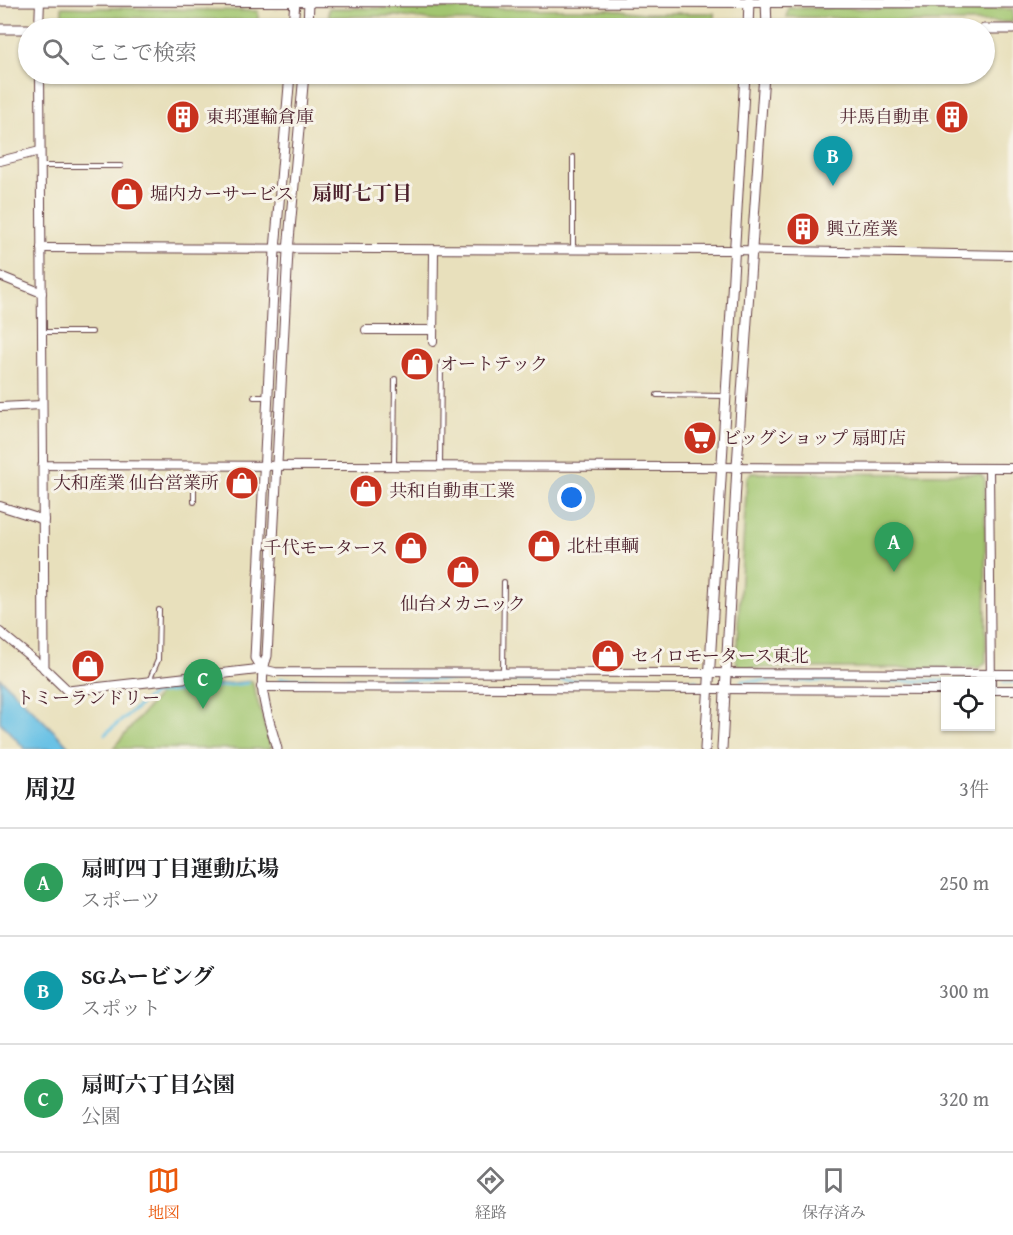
<!DOCTYPE html>
<html lang="ja">
<meta charset="utf-8">
<style>
:root{--surface:#fff;--page:#f2f2f2;--text:#202124;--muted:#757577;--line:#e0e0e0;--accent:#ea580c}
body{margin:0;font-family:"Gentium Book Plus","Noto Serif JP",serif;background:var(--page);color:var(--text)}
.controls{position:absolute;right:18px;bottom:18px;display:grid;overflow:hidden;border-radius:0px;box-shadow:0 2px 4px #0004}
.controls button{width:54px;height:54px;display:grid;place-items:center;padding:0;border:0;border-bottom:2px solid var(--line);background:var(--surface);color:var(--text);font:30px sans-serif}
.you{position:absolute;left:572px;top:498px;width:21px;height:21px;margin:-15px;border:4px solid #fff;border-radius:50%;background:#1a73e8;box-shadow:0 0 0 9px #1a73e833}
.badge{display:grid;place-items:center;width:39px;height:39px;border-radius:50%;background:var(--accent);color:#fff;font-size:20px;font-weight:700}
.pin{position:absolute;translate:-50% -50px;filter:drop-shadow(0 2px 3px #0008)}
.pin::after{content:'';position:absolute;top:32px;width:21px;height:18px;background:inherit;clip-path:polygon(0 0,100% 0,50% 100%)}
.list{margin:0;padding:0;list-style:none}
h2{display:flex;justify-content:space-between;align-items:center;height:78px;margin:0;padding:0 24px;font-size:26px}
h2 small{font-size:20px;font-weight:400;color:var(--muted)}
.list li{display:grid;grid-template-columns:39px 1fr auto;gap:18px;align-items:center;box-sizing:border-box;height:108px;padding:0 24px;border-top:2px solid var(--line)}
.list b{display:block;font-size:22px;white-space:nowrap}
.list p{margin:0;font-size:20px;white-space:nowrap;color:var(--muted)}
.list em{font-size:20px;font-style:normal;color:var(--muted)}
.icon{flex:none;width:33px;height:33px;fill:none;stroke:currentColor;stroke-width:2;stroke-linecap:round;stroke-linejoin:round}
.map{position:relative;flex:none;width:1013px;height:749px;overflow:hidden}
.search{position:absolute;background:var(--surface);box-shadow:0 2px 4px #0004;left:18px;right:18px;top:18px;height:66px;display:flex;align-items:center;gap:15px;box-sizing:border-box;padding:0 21px;border-radius:33px;color:var(--muted);font-size:22px}
.sheet{height:402px;background:var(--surface)}
nav{display:flex;justify-content:space-around;align-items:center;box-sizing:border-box;height:84px;border-top:2px solid var(--line);background:var(--surface);font-size:16px;color:var(--muted)}
nav a{display:grid;justify-items:center;gap:3px}
nav .on{color:var(--accent)}
.map>svg:first-child{display:block}
.green{fill:#a2c670;stroke:#76724e;stroke-width:1.5}
.water{fill:#67c1e5;stroke:#587088;stroke-width:1.5}
.lines{fill:none;stroke-linecap:round;stroke-linejoin:round}
.stream{stroke:#67c1e5;stroke-width:3}
.service-casing{stroke:#623c41;stroke-width:6}
.minor-casing{stroke:#623c41;stroke-width:10}
.tertiary-casing{stroke:#623c41;stroke-width:11}
.service{stroke:#fff;stroke-width:4}
.minor{stroke:#fff;stroke-width:8}
.tertiary{stroke:#fff;stroke-width:9}
.labels{text-anchor:middle;stroke-width:6;stroke-linejoin:round;paint-order:stroke}
.poi-label{font-size:18px;fill:#4a1f2b;stroke:#f7f3e8;text-anchor:start}
.neighbourhood-label{font-size:20px;font-weight:bold;fill:#4a1f2b;stroke:#f7f3e8}
</style>
<div class="map">
<svg width="1013" height="749" viewBox="0 0 1013 749">
<rect width="100%" height="100%" fill="#f7f3e8"/>
<filter id="ink" filterUnits="userSpaceOnUse"><feTurbulence type="fractalNoise" baseFrequency=".0167" numOctaves="2"/><feDisplacementMap in="SourceGraphic" scale="12" xChannelSelector="R" yChannelSelector="G"/><feConvolveMatrix kernelMatrix="1 2 1 2 8 2 1 2 1" color-interpolation-filters="sRGB"/></filter>
<filter id="wash" filterUnits="userSpaceOnUse"><feTurbulence type="fractalNoise" baseFrequency=".008" numOctaves="4" result="noise"/><feDisplacementMap in="SourceGraphic" scale="24" xChannelSelector="R" yChannelSelector="G"/><feGaussianBlur stdDeviation="1.35" result="paint"/><feColorMatrix in="noise" values="0 0 0 0 0 0 0 0 0 0 0 0 0 0 0 0 0 1.4 0 .05"/><feComposite in="paint" operator="in"/></filter>
<g filter="url(#wash)">
<rect width="100%" height="100%" fill="#e8e0bc"/>
<g class="green">
<polygon points="62,7 258,11 258,21 62,16"/>
<polygon points="329,8 609,9 646,13 714,13 715,22 436,21 396,16 329,17"/>
<polygon points="788,8 1013,9 1013,22 892,22 854,18 787,17"/>
<polygon points="751,473 980,474 985,479 986,662 979,668 740,668 736,661 747,478"/>
<polygon points="252,681 271,749 113,748 163,690"/>
</g>
<polygon class="water" points="0,678 62,739 71,749 25,749 0,722"/>
<g class="lines">
<g class="stream">
<polyline points="280,679 696,681"/>
<polyline points="741,681 978,681"/>
<polyline points="1004,682 1013,682"/>
<polyline points="105,734 153,694 248,683"/>
</g>
</g>
</g>
<g filter="url(#ink)">
<g class="lines">
<defs>
<g id="service">
<polyline points="41,166 121,166"/>
<polyline points="573,250 573,157"/>
<polyline points="43,332 92,332"/>
<polyline points="657,395 724,396"/>
<polyline points="254,397 267,397"/>
<polyline points="394,465 395,379"/>
<polyline points="440,465 441,363"/>
<polyline points="194,502 194,466"/>
<polyline points="503,673 504,582"/>
<polyline points="149,681 158,660 159,610"/>
</g>
<g id="minor">
<polyline points="39,28 40,0"/>
<polyline points="40,74 43,465 1013,468"/>
<polyline points="0,161 40,151"/>
<polyline points="41,248 733,250 1013,255"/>
<polyline points="0,276 42,293"/>
<polyline points="366,330 433,330"/>
<polyline points="433,342 434,251"/>
<polyline points="0,407 42,405"/>
<polyline points="989,468 991,690"/>
<polyline points="0,506 44,520"/>
<polyline points="0,632 44,668"/>
<polyline points="262,669 275,672 1013,674"/>
<polyline points="261,687 946,690"/>
<polyline points="990,690 1013,690"/>
</g>
<g id="tertiary">
<polyline points="766,0 767,28"/>
<polyline points="0,1 1013,3"/>
<polyline points="58,28 412,28"/>
<polyline points="293,28 295,0"/>
<polyline points="308,28 309,0"/>
<polyline points="652,28 902,28"/>
<polyline points="748,28 749,0"/>
<polyline points="0,29 28,29"/>
<polyline points="984,29 1013,29"/>
<polyline points="43,465 44,668 68,691 262,669"/>
<polyline points="262,669 255,658 275,250 290,74"/>
<path d="M277,749C269,718 255,687 267,656L288,251L304,74"/>
<polyline points="705,749 745,74"/>
<polyline points="722,749 737,466 764,74"/>
</g>
</defs>
<use href="#service" class="service-casing"/>
<use href="#minor" class="minor-casing"/>
<use href="#tertiary" class="tertiary-casing"/>
<use href="#service" class="service"/>
<use href="#minor" class="minor"/>
<use href="#tertiary" class="tertiary"/>
</g>
</g>
<defs>
<symbol id="building-disc" viewBox="-11 -11 22 22"><circle r="9.5" fill="#c8321e" stroke="#f7f3e8"/><path d="M-4-6H4V6H1V3H-1V6H-4ZM-2.5-4.3h1.7v1.8h-1.7ZM.8-4.3h1.7v1.8H.8ZM-2.5-1h1.7V.8h-1.7ZM.8-1h1.7V.8H.8Z" fill="#fff"/></symbol>
<symbol id="shop-disc" viewBox="-11 -11 22 22"><circle r="9.5" fill="#c8321e" stroke="#f7f3e8"/><path d="M-5-2.5h2.3a2.7 3.5 0 0 1 5.4 0H5L5.5 6h-11ZM-1.5-2.5h3a1.5 2.3 0 0 0-3 0Z" fill="#fff"/></symbol>
<symbol id="supermarket-disc" viewBox="-11 -11 22 22"><circle r="9.5" fill="#c8321e" stroke="#f7f3e8"/><path d="M-6-5.5h2.5l.6 2H6L4.5 2H-2.5L-4.4-4H-6ZM-1.5 3.2a1.3 1.3 0 1 0 .1 0ZM3 3.2a1.3 1.3 0 1 0 .1 0Z" fill="#fff"/></symbol>
</defs>
<g fill-rule="evenodd">
<use href="#building-disc" x="164" y="98" width="38" height="38"/>
<use href="#building-disc" x="933" y="98" width="38" height="38"/>
<use href="#shop-disc" x="108" y="175" width="38" height="38"/>
<use href="#building-disc" x="784" y="210" width="38" height="38"/>
<use href="#shop-disc" x="398" y="345" width="38" height="38"/>
<use href="#supermarket-disc" x="681" y="419" width="38" height="38"/>
<use href="#shop-disc" x="223" y="464" width="38" height="38"/>
<use href="#shop-disc" x="347" y="472" width="38" height="38"/>
<use href="#shop-disc" x="525" y="527" width="38" height="38"/>
<use href="#shop-disc" x="392" y="529" width="38" height="38"/>
<use href="#shop-disc" x="444" y="553" width="38" height="38"/>
<use href="#shop-disc" x="589" y="637" width="38" height="38"/>
<use href="#shop-disc" x="69" y="647" width="38" height="38"/>
</g>
<g class="labels">
<g class="poi-label">
<text x="206" y="123">東邦運輸倉庫</text>
<text x="929" y="123" text-anchor="end">井馬自動車</text>
<text x="150" y="200">堀内カーサービス</text>
<text x="826" y="235">興立産業</text>
<text x="440" y="370">オートテック</text>
<text x="723" y="444">ビッグショップ 扇町店</text>
<text x="219" y="489" text-anchor="end">大和産業 仙台営業所</text>
<text x="389" y="497">共和自動車工業</text>
<text x="567" y="552">北杜車輌</text>
<text x="388" y="554" text-anchor="end">千代モータース</text>
<text x="463" y="610" text-anchor="middle">仙台メカニック</text>
<text x="631" y="662">セイロモータース東北</text>
<text x="88" y="704" text-anchor="middle">トミーランドリー</text>
</g>
<g class="neighbourhood-label">
<text x="362" y="200">扇町七丁目</text>
</g>
</g>
</svg>
<div class="controls">
<button><svg class="icon" aria-label="locate" viewBox="0 0 24 24"><circle cx="12" cy="12" r="6"/><path d="M12 2v4M12 18v4M2 12h4M18 12h4"/></svg></button>
</div>
<div class="you"></div>
<div class="pin badge" style="left:894px;top:572px;background:#2e9e5b">A</div>
<div class="pin badge" style="left:833px;top:186px;background:#0f9aa8">B</div>
<div class="pin badge" style="left:203px;top:709px;background:#2e9e5b">C</div>
<div class="search"><svg class="icon" aria-label="search" viewBox="0 0 24 24"><circle cx="10" cy="10" r="6"/><path d="M15 15l6 6"/></svg>ここで検索</div>
</div>
<section class="sheet">
<h2>周辺<small>3件</small></h2>
<ul class="list">
<li><span class="badge" style="background:#2e9e5b">A</span><div><b>扇町四丁目運動広場</b><p>スポーツ</p></div><em>250 m</em></li>
<li><span class="badge" style="background:#0f9aa8">B</span><div><b>SGムービング</b><p>スポット</p></div><em>300 m</em></li>
<li><span class="badge" style="background:#2e9e5b">C</span><div><b>扇町六丁目公園</b><p>公園</p></div><em>320 m</em></li>
</ul>
</section>
<nav>
<a class="on"><svg class="icon" aria-label="map" viewBox="0 0 24 24"><path d="M3 6l6-2 6 2 6-2v14l-6 2-6-2-6 2zM9 4v14M15 6v14"/></svg>地図</a>
<a><svg class="icon" aria-label="directions" viewBox="0 0 24 24"><path d="M12 3l9 9-9 9-9-9zM9 14v-3h6M13 9l2 2-2 2"/></svg>経路</a>
<a><svg class="icon" aria-label="saved" viewBox="0 0 24 24"><path d="M7 4h10v16l-5-4-5 4z"/></svg>保存済み</a>
</nav>
